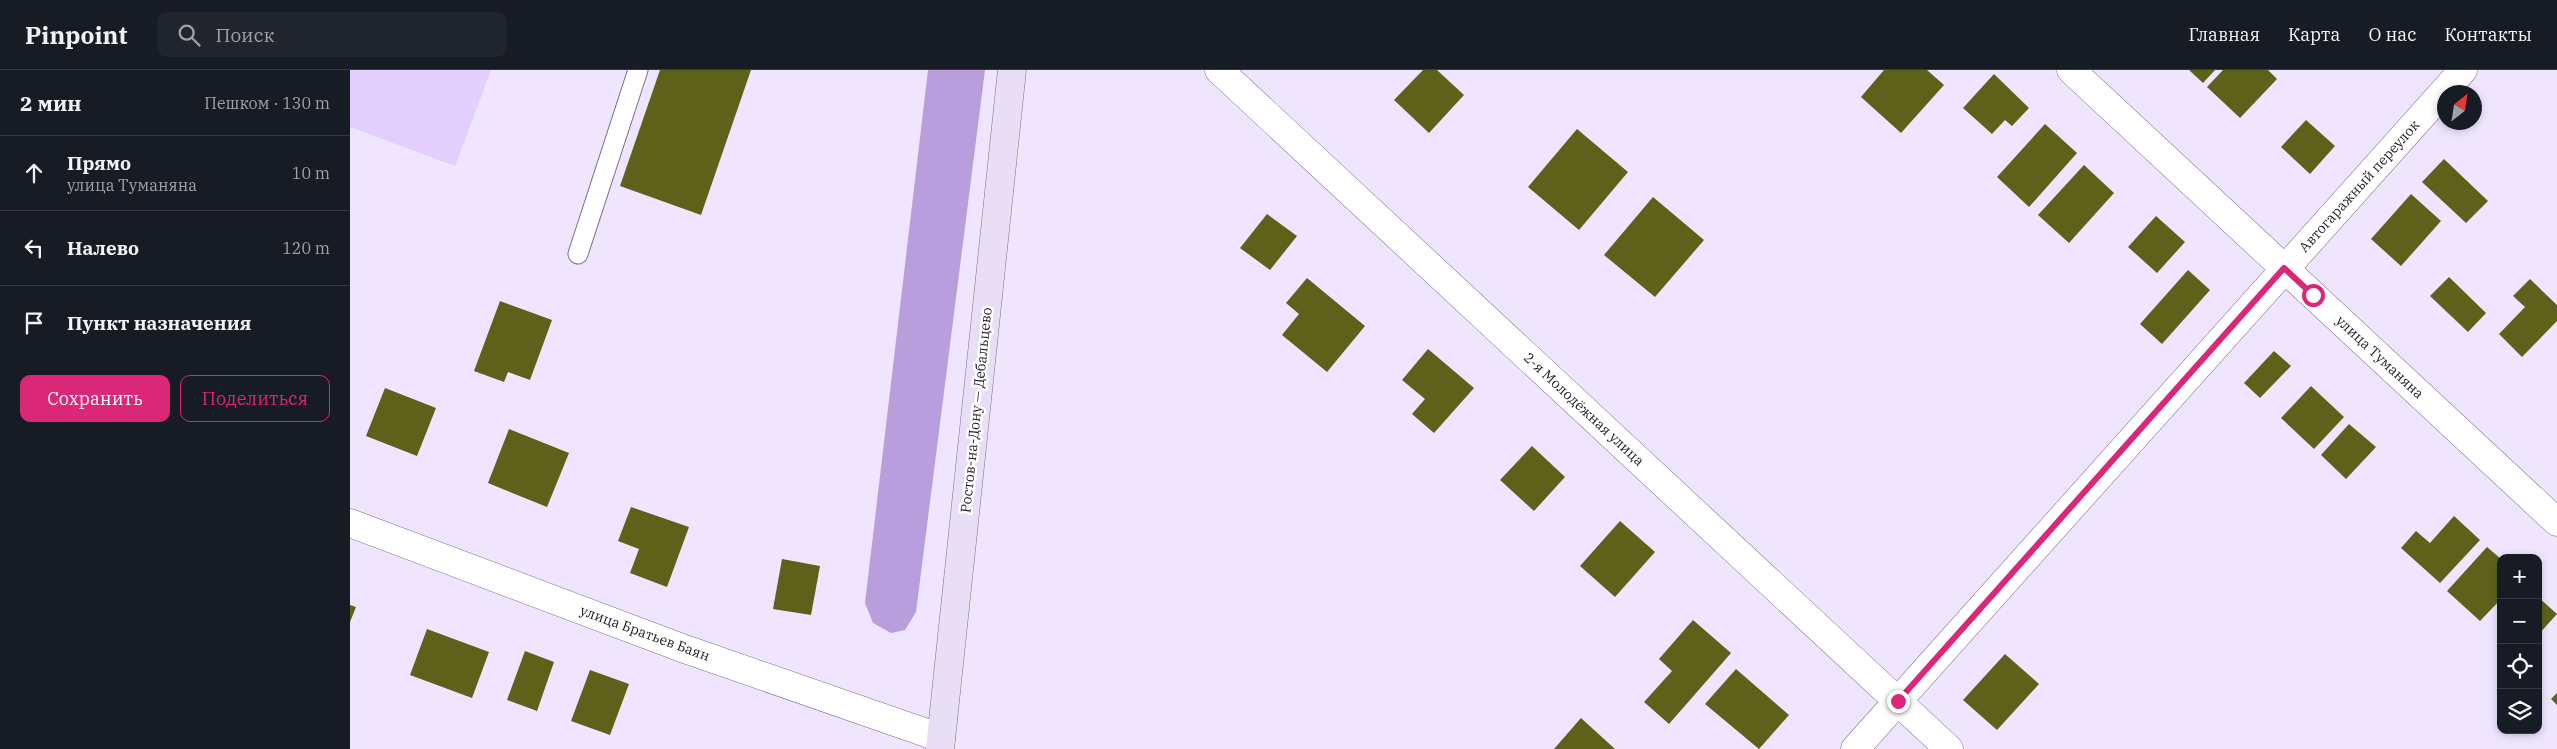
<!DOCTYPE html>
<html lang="ru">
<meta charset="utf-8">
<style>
:root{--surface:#171b24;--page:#20242c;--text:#f1f3f6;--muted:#9ea1a6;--line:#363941;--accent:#db2777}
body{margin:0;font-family:"IBM Plex Serif",serif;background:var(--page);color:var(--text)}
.controls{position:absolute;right:15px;bottom:15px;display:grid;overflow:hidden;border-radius:10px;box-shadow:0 2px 8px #0003}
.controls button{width:45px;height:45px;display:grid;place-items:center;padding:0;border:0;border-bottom:1px solid var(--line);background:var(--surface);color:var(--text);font:25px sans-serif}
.compass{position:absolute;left:2087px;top:15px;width:45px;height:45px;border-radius:50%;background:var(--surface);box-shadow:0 2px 8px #0003;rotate:30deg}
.stop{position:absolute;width:15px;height:15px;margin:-11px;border:4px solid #db2777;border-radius:50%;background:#fff}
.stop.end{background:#db2777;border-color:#fff;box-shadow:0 1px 5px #0008}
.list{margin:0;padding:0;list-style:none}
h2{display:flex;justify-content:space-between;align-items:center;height:65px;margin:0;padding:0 20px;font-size:21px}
h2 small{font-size:16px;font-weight:400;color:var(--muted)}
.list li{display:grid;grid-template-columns:32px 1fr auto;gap:15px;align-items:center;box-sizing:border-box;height:75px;padding:0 20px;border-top:1px solid var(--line)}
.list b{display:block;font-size:19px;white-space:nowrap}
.list p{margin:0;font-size:16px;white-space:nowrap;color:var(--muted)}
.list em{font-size:16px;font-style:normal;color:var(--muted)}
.actions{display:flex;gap:10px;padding:15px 20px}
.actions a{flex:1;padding:11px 0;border:1px solid var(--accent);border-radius:10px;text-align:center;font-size:18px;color:var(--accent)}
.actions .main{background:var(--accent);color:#fff}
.icon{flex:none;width:28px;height:28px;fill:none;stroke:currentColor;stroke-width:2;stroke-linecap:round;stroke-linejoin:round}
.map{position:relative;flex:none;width:2207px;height:679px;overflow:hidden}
header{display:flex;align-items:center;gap:30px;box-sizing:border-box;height:70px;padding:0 25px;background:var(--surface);border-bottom:1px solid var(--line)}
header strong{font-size:24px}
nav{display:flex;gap:28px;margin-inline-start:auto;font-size:18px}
.search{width:350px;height:45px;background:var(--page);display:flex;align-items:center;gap:12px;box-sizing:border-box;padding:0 18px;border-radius:10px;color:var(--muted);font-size:19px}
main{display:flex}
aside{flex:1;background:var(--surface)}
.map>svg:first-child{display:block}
.green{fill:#e2cffe}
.forest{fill:#b99edd}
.building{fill:#5d621a}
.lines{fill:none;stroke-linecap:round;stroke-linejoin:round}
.lane-casing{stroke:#7b708b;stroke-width:21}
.street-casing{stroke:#7b708b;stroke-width:29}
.secondary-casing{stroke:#7b708b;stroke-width:29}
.lane{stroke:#fff;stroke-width:19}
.street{stroke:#fff;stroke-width:28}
.secondary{stroke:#e8def6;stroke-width:28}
.route{stroke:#db2777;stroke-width:6}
.labels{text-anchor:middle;stroke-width:5;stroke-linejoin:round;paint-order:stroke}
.street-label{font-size:14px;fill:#1f1b26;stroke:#fff}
</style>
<header>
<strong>Pinpoint</strong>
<div class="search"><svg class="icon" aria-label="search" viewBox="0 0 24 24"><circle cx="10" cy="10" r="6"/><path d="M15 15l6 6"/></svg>Поиск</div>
<nav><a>Главная</a><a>Карта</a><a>О нас</a><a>Контакты</a></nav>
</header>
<main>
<aside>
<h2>2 мин<small>Пешком · 130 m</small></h2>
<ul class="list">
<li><svg class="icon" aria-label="ahead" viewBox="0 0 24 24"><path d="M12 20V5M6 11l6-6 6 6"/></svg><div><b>Прямо</b><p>улица Туманяна</p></div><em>10 m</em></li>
<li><svg class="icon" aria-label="left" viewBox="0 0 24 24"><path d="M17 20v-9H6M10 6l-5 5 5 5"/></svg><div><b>Налево</b></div><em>120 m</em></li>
<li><svg class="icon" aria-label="arrive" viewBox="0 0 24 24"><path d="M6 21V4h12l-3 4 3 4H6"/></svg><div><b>Пункт назначения</b></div></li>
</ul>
<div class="actions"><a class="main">Сохранить</a><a>Поделиться</a></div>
</aside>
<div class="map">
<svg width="2207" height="679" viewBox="0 0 2207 679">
<rect width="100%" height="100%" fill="#efe5ff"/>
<polygon class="green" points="0,0 141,0 105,96 0,57"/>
<polygon class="forest" points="578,0 635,0 566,542 555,560 541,563 523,553 515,533"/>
<g class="building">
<polygon points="310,0 401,0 351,145 270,116"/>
<polygon points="1073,0 1087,0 1114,25 1079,63 1044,30"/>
<polygon points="1534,0 1577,0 1594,15 1551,63 1511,27"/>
<polygon points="1839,0 1865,0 1853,13"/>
<polygon points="1873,0 1918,0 1927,9 1890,48 1857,17"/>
<polygon points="1644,4 1679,38 1662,56 1655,50 1642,64 1613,38"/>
<polygon points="1956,50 1985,76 1960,104 1931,77"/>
<polygon points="1695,54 1727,83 1679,137 1647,107"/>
<polygon points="1227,59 1278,102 1229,160 1178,117"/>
<polygon points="2094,89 2138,131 2116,153 2072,112"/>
<polygon points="1734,95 1764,123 1719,173 1688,145"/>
<polygon points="2061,124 2091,151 2051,196 2021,169"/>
<polygon points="1303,127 1354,170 1305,227 1254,185"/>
<polygon points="917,144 947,166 920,200 890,178"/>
<polygon points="1806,146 1835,172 1807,203 1778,177"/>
<polygon points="1838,200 1860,220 1812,274 1790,254"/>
<polygon points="2099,207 2136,243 2118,262 2080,226"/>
<polygon points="957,208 1015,256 977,302 932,265 949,244 936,233"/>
<polygon points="2180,209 2207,235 2207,251 2172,287 2149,264 2175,237 2163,226"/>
<polygon points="150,231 202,250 180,310 158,302 154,312 124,301"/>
<polygon points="1078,279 1124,318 1084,363 1062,344 1075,329 1052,310"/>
<polygon points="1924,281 1941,296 1910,328 1894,313"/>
<polygon points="1961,316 1994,347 1964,379 1931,348"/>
<polygon points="35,318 86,338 67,386 16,366"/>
<polygon points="1999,354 2026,377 1996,409 1971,385"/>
<polygon points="159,359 219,383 197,437 138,413"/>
<polygon points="1182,376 1215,407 1184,441 1150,410"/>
<polygon points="281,437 339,457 317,517 280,503 289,479 268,471"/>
<polygon points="2104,446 2130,470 2090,513 2051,478 2066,461 2080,473"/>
<polygon points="1270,451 1305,482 1265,527 1230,496"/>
<polygon points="2137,477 2151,489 2151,529 2130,551 2097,521"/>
<polygon points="432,489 470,496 461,545 423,539"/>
<polygon points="2188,527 2207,544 2188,565"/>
<polygon points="0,535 6,537 0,552"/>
<polygon points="1343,550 1381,583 1319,654 1294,632 1322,601 1309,589"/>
<polygon points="77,559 139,582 122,628 60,605"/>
<polygon points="175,581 204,592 187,641 157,630"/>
<polygon points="1655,584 1689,614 1647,660 1613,630"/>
<polygon points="1386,599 1439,645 1409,679 1355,634"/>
<polygon points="240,600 279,614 260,665 221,651"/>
<polygon points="2207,623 2207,635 2201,629"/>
<polygon points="1231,648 1265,679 1204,679"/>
</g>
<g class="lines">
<defs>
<polyline id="lane" points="228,184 288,0"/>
<g id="street">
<polyline points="869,0 1599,679"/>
<polyline points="1721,0 2207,452"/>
<polyline points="0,453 332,578 591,668"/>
<polyline points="1505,679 2113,0"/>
</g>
<polyline id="secondary" points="590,679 662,0"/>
</defs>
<use href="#lane" class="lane-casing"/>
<use href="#street" class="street-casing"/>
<use href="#secondary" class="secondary-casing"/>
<use href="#lane" class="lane"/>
<use href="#street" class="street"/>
<use href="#secondary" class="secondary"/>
</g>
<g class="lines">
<polyline class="route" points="1548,631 1934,198 1963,225"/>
</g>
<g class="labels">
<g class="street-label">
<text transform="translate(2009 116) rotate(-48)" y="5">Автогаражный переулок</text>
<text transform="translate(2030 287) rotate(43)" y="5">улица Туманяна</text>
<text transform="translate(1234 339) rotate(43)" y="5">2-я Молодёжная улица</text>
<text transform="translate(626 340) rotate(-84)" y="5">Ростов-на-Дону — Дебальцево</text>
<text transform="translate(295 563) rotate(20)" y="5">улица Братьев Баян</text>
</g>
</g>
</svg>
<div class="controls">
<button>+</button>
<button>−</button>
<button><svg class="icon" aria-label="locate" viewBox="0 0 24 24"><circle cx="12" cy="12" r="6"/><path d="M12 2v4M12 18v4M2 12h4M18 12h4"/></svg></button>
<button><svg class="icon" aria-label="layers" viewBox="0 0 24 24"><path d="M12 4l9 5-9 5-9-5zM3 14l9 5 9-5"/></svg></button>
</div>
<svg class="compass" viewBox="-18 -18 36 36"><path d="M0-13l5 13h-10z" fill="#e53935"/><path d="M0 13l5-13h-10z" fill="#9ea1a6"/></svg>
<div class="stop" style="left:1963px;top:225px"></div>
<div class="stop end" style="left:1548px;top:631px"></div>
</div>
</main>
